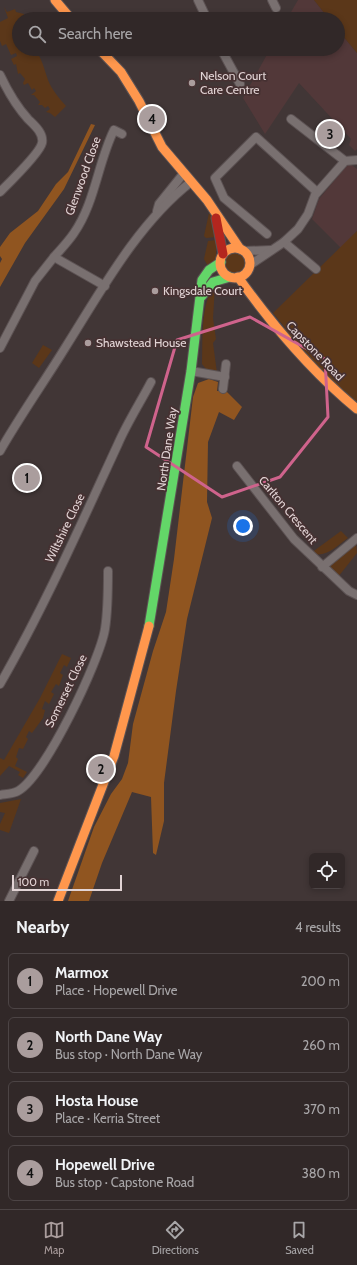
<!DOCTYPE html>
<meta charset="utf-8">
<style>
:root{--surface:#312828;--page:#3d3434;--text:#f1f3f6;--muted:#a8a6a8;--line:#4c4445;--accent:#aa9d9d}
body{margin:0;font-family:Cabin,sans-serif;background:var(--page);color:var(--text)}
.controls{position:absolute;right:12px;bottom:12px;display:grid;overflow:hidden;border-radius:6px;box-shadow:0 2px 6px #0003}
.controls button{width:36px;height:36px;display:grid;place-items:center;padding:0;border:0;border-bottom:1px solid var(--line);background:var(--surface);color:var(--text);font:20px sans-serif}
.scale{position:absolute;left:12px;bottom:10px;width:110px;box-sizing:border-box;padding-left:4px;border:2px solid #e2d4d5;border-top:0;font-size:11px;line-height:14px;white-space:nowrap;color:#e2d4d5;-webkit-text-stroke:3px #463132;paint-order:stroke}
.you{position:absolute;left:243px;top:526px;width:14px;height:14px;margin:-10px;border:3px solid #fff;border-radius:50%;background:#1a73e8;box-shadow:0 0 0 6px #1a73e833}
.badge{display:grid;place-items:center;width:26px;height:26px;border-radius:50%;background:var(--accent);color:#111;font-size:13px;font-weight:700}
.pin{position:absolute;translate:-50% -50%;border:2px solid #fff;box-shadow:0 1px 4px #0006}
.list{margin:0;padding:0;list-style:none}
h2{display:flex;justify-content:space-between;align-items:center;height:52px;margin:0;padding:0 16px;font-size:17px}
h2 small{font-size:13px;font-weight:400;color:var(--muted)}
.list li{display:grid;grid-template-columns:26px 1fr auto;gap:12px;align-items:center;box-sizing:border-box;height:56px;margin:0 8px 8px;padding:0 8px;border:1px solid var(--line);border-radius:6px}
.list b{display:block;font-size:15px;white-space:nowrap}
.list p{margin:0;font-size:13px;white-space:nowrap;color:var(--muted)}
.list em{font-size:13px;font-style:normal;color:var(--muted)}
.icon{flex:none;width:22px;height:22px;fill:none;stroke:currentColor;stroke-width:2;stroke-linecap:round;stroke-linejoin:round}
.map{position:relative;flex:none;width:357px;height:901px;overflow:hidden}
.search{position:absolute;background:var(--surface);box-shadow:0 2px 6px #0003;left:12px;right:12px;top:12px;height:44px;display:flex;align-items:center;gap:10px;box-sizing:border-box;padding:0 14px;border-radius:22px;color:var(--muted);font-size:15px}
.sheet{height:308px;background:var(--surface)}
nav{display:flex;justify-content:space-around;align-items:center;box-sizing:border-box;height:56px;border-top:1px solid var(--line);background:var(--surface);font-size:11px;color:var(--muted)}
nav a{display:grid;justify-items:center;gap:2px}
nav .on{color:var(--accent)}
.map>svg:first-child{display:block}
.built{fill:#523839}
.green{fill:#5b3719}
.forest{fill:#905520}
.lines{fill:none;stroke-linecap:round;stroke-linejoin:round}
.street-casing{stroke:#5c5253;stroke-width:10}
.fast-casing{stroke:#5c5253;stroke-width:11}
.slow-casing{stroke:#5c5253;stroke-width:11}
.jam-casing{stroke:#5c5253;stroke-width:11}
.street{stroke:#797070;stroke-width:8}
.fast{stroke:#63d668;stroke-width:9}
.slow{stroke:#ff974d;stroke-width:9}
.jam{stroke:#b3261e;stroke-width:9}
.marked{fill:none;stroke:#cf638c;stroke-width:3;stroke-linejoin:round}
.poi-dot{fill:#aa9d9d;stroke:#463132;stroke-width:1.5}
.labels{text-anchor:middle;stroke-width:3.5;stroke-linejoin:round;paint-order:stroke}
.poi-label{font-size:12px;fill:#e2d4d5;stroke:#463132;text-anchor:start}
.street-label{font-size:12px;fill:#e2d4d5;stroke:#463132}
</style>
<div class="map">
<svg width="357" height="901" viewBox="0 0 357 901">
<rect width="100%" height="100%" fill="#413636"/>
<g class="built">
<polygon points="298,0 314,0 329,19 287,19"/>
<polygon points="338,30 357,53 357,149 355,151 349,145 351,139 299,83 265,134 243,98 270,49 338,49"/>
<polygon points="349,163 357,169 357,231 341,248 312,219 319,199"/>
</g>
<g class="green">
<polygon points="314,0 357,0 357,53 338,30 338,19 329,19"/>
<path d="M4,7L7,12L15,9L16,12L24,14L23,18L24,19H19V49H34C42,57 44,69 48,80C52,90 59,98 66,106L55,117L50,113L46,112L50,109L48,106L45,108L42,105H38L40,102L34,95H31L36,91L34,88L32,90L28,83L24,85L23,83L25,79L20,73L18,74L16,64L14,65L11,59L17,56L16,53L11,55L6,44L2,46L0,41V22L8,18Z"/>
<polygon points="209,213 213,218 216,237 206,238 204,236"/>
<polygon points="357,231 357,405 296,347 283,325 273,313"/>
<polygon points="216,240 216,259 209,268 204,259 208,241"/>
<circle cx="235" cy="263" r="10"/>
<path d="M215,286L213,318L216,339L213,343L217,373L206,369L202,364C203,342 200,302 215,286Z"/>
<polygon points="43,345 52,350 39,368 32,363"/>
<path d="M341,531L348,538C337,546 325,559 311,553Z"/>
<polygon points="356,544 357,553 338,577 331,570 331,561"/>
<polygon points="62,654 71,658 67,667 64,665 60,673 63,675 59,686 56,684 51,692 54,694 49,704 45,701 42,709 45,710 43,718 32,733 29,731 26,737 28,739 23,749 19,748 16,757 18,759 15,766 27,772 23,778 18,775 20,772 9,766 0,776 0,758 4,760 40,698"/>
<polygon points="21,799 9,833 0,830 0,824 5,813 0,812 0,803"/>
</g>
<g class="forest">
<polygon points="91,124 95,125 64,189 25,243 0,287 0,263 2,259 0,256 0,247 10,233 38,211 56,184 68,172"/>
<polygon points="209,379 218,382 217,391 226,391 242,407 234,420 219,412 208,442 207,502 212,518 187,619 176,691 164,783 164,821 156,855 153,853 151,797 132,792 102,863 89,901 68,901 94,827 111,794 122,779 128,763 133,724 153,651 166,612 174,559 193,397 198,383"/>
</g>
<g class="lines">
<defs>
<g id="street">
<polyline points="198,0 207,19"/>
<polyline points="272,0 276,8"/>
<polyline points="221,49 240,84"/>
<path d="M0,75C8,92 16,106 28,119C34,125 44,133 42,143C40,153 9,183 0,192"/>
<polyline points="291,119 345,161"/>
<polyline points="157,211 159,204 184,173"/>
<polyline points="267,234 224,198 215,178 256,137 317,192"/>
<polyline points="284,242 316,269"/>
<polyline points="244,251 271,250"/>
<path d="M54,257C61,249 68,242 74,233C95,203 98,162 114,130L122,134"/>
<polyline points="250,265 284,242 298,229 308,214 315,195 345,161 357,160"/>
<polyline points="0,348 35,281 54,257 105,286"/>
<polyline points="191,371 225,377"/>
<polyline points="223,389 226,364"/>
<path d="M0,451C20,416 44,382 65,348C101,291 138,223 191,182"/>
<polyline points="237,466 294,539 349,591 357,595"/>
<polyline points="322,567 357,538"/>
<path d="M0,684C44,608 81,524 118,444C127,423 140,403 151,382"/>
<path d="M0,795C5,794 13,794 18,791C45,776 100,660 105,629C108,610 108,590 108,571"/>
<polyline points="9,901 34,851"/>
</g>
<g id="fast">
<polyline points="202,296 213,282 230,277"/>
<polyline points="149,626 191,371 202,280 209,270 221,262"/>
</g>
<g id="slow">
<polyline points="55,0 71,19"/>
<polyline points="99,49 121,72 139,101 162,147 207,200 240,249"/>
<circle cx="235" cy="263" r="15"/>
<path d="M238,277C273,326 311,371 357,409"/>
<polyline points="58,901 114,756 149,626"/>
</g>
<polyline id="jam" points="216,218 223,254"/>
</defs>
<use href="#street" class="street-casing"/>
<use href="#fast" class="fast-casing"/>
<use href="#slow" class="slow-casing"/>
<use href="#jam" class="jam-casing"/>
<use href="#street" class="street"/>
<use href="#fast" class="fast"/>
<use href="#slow" class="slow"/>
<use href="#jam" class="jam"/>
</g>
<path class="marked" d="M250,317L325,359L328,417L280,477L222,497L146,447L177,340Z"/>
<g class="poi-dot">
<circle cx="192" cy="83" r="4"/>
<circle cx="155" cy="291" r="4"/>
<circle cx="88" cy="343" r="4"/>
</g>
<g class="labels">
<g class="poi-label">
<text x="200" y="80">Nelson Court<tspan x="200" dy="14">Care Centre</tspan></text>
<text x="163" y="295">Kingsdale Court</text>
<text x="96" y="347">Shawstead House</text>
</g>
<g class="street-label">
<text transform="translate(83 176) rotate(-70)" y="4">Glenwood Close</text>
<text transform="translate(315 351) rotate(46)" y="4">Capstone Road</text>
<text transform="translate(167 449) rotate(-82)" y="4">North Dane Way</text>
<text transform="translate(288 510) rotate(50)" y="4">Carlton Crescent</text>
<text transform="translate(65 528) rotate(-64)" y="4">Wiltshire Close</text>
<text transform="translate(66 691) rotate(-64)" y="4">Somerset Close</text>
</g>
</g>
</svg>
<div class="controls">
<button><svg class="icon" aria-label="locate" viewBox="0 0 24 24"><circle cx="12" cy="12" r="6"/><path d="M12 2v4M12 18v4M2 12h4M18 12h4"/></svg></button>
</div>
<div class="scale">100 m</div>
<div class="you"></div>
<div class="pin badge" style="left:27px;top:478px">1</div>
<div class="pin badge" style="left:101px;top:769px">2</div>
<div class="pin badge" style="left:330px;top:134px">3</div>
<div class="pin badge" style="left:152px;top:119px">4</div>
<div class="search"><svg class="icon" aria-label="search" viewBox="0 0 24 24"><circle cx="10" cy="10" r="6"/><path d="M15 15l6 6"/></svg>Search here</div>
</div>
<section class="sheet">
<h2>Nearby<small>4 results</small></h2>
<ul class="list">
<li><span class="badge">1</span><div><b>Marmox</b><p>Place · Hopewell Drive</p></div><em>200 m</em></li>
<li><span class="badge">2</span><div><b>North Dane Way</b><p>Bus stop · North Dane Way</p></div><em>260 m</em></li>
<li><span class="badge">3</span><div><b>Hosta House</b><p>Place · Kerria Street</p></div><em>370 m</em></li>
<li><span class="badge">4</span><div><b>Hopewell Drive</b><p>Bus stop · Capstone Road</p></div><em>380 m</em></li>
</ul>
</section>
<nav>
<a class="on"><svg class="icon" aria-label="map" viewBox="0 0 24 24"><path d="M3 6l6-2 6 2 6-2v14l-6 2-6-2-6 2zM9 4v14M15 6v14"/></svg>Map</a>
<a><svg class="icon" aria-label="directions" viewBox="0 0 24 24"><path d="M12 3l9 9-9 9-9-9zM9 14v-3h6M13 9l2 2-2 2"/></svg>Directions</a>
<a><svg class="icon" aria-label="saved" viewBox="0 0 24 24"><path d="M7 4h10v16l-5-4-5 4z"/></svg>Saved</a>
</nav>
